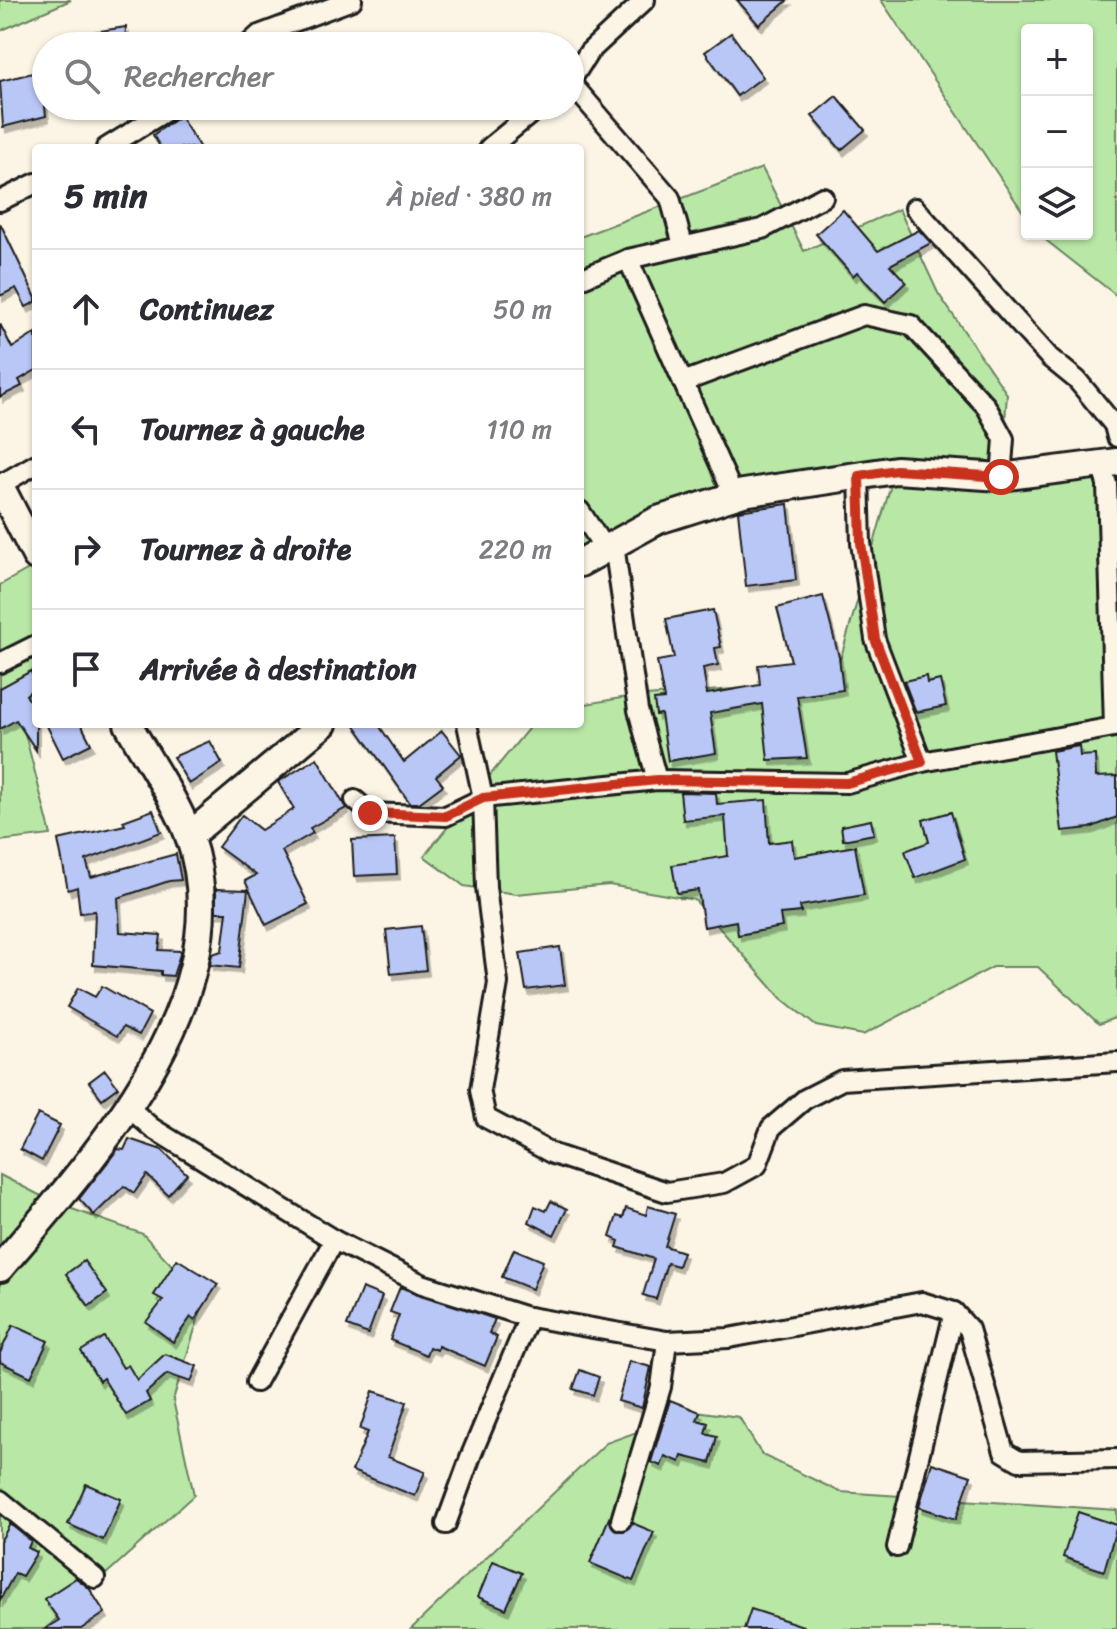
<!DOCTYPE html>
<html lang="fr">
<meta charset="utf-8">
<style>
:root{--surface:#fff;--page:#f2f2f3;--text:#2b2b33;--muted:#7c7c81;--line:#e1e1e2}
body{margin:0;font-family:Sriracha,sans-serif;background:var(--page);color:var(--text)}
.controls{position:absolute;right:24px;top:24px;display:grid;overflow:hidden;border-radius:8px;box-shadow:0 2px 6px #0004}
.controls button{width:72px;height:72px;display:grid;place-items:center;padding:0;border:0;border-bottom:2px solid var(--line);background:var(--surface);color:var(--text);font:40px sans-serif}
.stop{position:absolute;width:24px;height:24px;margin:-18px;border:6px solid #c8321e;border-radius:50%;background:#fff}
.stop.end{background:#c8321e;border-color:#fff;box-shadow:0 2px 8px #0008}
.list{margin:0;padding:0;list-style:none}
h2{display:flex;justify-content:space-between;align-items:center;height:104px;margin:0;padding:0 32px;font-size:34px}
h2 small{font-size:26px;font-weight:400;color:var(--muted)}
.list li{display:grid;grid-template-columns:52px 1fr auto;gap:24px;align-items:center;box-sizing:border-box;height:120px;padding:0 32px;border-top:2px solid var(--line)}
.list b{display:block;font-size:30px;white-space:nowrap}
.list em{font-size:26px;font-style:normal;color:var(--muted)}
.icon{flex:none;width:44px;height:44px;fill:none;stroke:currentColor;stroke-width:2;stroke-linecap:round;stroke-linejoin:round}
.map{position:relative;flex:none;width:1117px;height:1629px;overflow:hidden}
.search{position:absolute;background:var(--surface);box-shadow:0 2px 6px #0004;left:32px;top:32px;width:552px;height:88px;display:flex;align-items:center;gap:20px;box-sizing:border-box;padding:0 28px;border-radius:44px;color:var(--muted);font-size:30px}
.panel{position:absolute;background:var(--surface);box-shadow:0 2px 6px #0004;left:32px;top:144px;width:552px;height:584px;border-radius:8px}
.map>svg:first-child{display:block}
.green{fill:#b9e8a6;stroke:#6a8261;stroke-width:2}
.building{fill:#b9c7f7;stroke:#1c1c1c;stroke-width:2;filter:url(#shadow)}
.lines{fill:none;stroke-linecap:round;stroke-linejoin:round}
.street-casing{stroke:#1c1c1c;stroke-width:24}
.secondary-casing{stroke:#1c1c1c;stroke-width:32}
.street{stroke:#fcf5e5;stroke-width:18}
.secondary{stroke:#fcf5e5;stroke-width:26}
.route{stroke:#c8321e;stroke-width:10}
</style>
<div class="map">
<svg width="1117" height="1629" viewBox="0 0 1117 1629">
<defs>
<filter id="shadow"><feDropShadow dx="3" dy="5.5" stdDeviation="0" flood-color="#0004"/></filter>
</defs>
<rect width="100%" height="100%" fill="#fcf5e5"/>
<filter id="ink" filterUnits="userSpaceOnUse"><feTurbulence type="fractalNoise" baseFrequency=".0125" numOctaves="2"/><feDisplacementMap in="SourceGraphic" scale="16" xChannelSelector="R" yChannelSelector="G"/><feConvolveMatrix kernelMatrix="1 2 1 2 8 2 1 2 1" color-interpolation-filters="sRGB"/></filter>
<g filter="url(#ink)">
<g class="green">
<polygon points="0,0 71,0 0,31"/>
<polygon points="881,0 1117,0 1117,296 1038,234 1087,234 1087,30 1027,30 1027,218"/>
<polygon points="762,168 804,251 899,209 938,293 1007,394 1001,476 1117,455 1117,1017 1099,1024 1038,967 993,967 863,1035 816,1026 781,998 695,900 609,885 516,894 464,886 424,856 532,724 580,724 580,705 621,698 834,681 895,471 743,493 580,563 580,237"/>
<polygon points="36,565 36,704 22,722 51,835 0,841 0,585"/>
<polygon points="0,1175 55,1203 143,1234 204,1300 173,1400 194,1495 45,1629 0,1629"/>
<polygon points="695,1411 739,1417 762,1455 840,1492 1117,1510 1117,1629 411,1629 606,1443"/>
</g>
<g class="building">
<polygon points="737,0 788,0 759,25"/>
<polygon points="126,27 125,46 56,46 55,38"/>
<polygon points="731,33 763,77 737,96 705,52"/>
<polygon points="41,71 46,116 3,127 0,81"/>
<polygon points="836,96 865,130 841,150 812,116"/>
<polygon points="180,116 200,148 161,148 153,135"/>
<polygon points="843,210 878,251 919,230 931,243 890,265 906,282 885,302 857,272 853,276 816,234"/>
<polygon points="0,223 36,298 36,302 26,307 16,288 0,296"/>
<polygon points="0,324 12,348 36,333 36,370 19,380 22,386 0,397"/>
<polygon points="788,504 796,580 746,586 738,511"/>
<polygon points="823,596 839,657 843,690 797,696 807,758 768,760 762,704 710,713 716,753 668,761 661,714 656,715 654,700 664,699 657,661 674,658 666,619 713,610 721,647 715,648 718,665 703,668 707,694 760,685 758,665 791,661 777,608"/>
<polygon points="31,671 36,686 26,695 36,711 36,750 16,720 0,729 0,688"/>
<polygon points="926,676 927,683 940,680 946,706 916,712 904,681"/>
<polygon points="46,724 81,724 91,744 63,758"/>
<polygon points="354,724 378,724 404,762 442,731 461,755 436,776 443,785 419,803 410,803"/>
<polygon points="210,741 222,763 189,784 173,757"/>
<polygon points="1079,746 1080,756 1095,755 1096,777 1117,776 1117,817 1090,828 1062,831 1052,751"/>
<polygon points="317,758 346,808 310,828 313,833 282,851 308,904 266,925 245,881 256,875 218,847 242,815 261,830 294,809 278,782"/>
<polygon points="680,792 716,793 717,804 766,800 769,843 792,840 794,857 855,846 864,895 800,906 801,912 780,914 782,927 738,935 736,921 704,927 698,890 677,893 672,865 728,856 725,816 683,820"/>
<polygon points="153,810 161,832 86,860 91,877 176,854 181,880 169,881 118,898 120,932 161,935 159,950 181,951 173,976 161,975 161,971 93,965 95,911 80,913 77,887 68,890 58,840 125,825 123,821"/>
<polygon points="951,812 965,859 915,878 905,851 929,842 923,820"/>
<polygon points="871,820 874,834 843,840 841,826"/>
<polygon points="395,838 397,874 354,876 352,840"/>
<polygon points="216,889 248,890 239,968 210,965 212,954 222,951 227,912 216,912"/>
<polygon points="421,926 426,970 391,974 386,930"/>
<polygon points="560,947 565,985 526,990 520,953"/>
<polygon points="102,986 150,1014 139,1035 123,1027 117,1036 67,1007 78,988 95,997"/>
<polygon points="105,1070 118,1087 102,1099 89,1082"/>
<polygon points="38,1114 60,1125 42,1161 20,1149"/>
<polygon points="129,1139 162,1150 187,1174 168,1195 147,1175 134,1193 124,1186 94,1215 79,1199 118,1149 124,1150"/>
<polygon points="551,1201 567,1209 554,1235 529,1222 535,1206 546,1211"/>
<polygon points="648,1206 675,1214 665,1246 683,1252 678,1266 667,1263 656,1299 643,1295 654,1259 617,1247 619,1241 610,1237 617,1216 623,1218 626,1208 646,1215"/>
<polygon points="514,1249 543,1261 532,1289 502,1277"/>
<polygon points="177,1259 218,1284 195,1320 191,1317 173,1342 146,1322 163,1300 154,1295"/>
<polygon points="84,1261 107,1293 89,1306 66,1274"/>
<polygon points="400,1287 495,1319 489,1333 497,1337 485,1366 438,1346 437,1350 429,1347 426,1355 390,1340 399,1315 390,1312"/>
<polygon points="362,1288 382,1296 368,1334 347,1326"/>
<polygon points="13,1325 48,1341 31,1377 0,1362 0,1353"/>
<polygon points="104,1337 123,1368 128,1365 137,1380 165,1354 197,1366 191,1382 167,1374 146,1393 150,1401 126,1415 103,1378 99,1381 81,1351"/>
<polygon points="629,1361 651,1367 642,1408 618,1401"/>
<polygon points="580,1370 599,1377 593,1395 573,1389"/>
<polygon points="373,1391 407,1402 388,1457 425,1472 415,1496 352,1471 368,1432 360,1429"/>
<polygon points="670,1400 700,1412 697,1420 708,1423 705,1433 717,1436 710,1463 682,1456 680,1462 665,1456 661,1466 651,1462"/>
<polygon points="932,1463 971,1476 956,1519 919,1507"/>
<polygon points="86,1484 121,1499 103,1540 68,1524"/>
<polygon points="1078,1512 1117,1525 1104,1571 1063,1557"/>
<polygon points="609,1518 617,1531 624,1531 632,1523 654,1532 633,1581 590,1563"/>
<polygon points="10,1524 31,1541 28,1548 37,1552 22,1576 15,1573 0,1600 0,1542"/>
<polygon points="493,1561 522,1573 506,1609 478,1597"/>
<polygon points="76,1578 89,1588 105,1613 81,1629 45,1629 59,1620 44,1599"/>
<polygon points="751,1609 803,1626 803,1629 744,1629"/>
</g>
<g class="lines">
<defs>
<g id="street">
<polyline points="247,46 259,35 352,0"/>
<polyline points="570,82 670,198 683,245"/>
<polyline points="570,82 589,52 645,0"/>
<polyline points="106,148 174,106"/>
<polyline points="489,148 540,106"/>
<polyline points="0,201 36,183"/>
<polyline points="915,208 1050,358 1077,380 1114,425 1117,437"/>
<polyline points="628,259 734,496"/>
<polyline points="580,279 628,259 762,229 823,197"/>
<polyline points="683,382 864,315 911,325 986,406 1004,439 1001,477"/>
<polyline points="859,476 861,543 875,639 922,762"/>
<polyline points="0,485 36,464"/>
<polyline points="580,511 605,549"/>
<polyline points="614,545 638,710 657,780"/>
<polyline points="0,663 36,645"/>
<polyline points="467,724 483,798 657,780 847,783 922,762 1114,727 1107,484 1101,465"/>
<polyline points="355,800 370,813 446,816 483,798 486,887 498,983 480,1090 486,1118 553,1154 667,1192 724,1183 757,1165 771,1128 805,1099 842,1080 1117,1062"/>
<polyline points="128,1107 152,1128 334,1240 422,1284 524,1316 667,1341 729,1338 922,1302 954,1312 969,1329 1004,1452 1019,1461 1117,1459"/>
<polyline points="256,1382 334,1240"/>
<polyline points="0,1500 95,1578"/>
<polyline points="621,1520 661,1387 667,1341"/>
<polyline points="446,1524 472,1453 529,1317"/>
<polyline points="897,1547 954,1312"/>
</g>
<g id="secondary">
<polyline points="0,486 36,556"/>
<polyline points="580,563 658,520 743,493 896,470 1001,477 1117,462"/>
<polyline points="189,836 323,724"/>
<path d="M0,1268C94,1158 245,994 189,836C176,800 147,759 128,724"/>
</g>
</defs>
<use href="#street" class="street-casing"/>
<use href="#secondary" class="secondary-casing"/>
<use href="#street" class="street"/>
<use href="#secondary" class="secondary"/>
</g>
</g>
<g class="lines" filter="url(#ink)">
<polyline class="route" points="370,813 446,816 483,798 657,780 847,783 922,762 875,639 861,543 859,476 896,470 1001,477"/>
</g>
</svg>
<div class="controls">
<button>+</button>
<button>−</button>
<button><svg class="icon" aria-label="layers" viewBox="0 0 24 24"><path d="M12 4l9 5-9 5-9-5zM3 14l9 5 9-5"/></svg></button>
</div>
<div class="stop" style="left:1001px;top:477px"></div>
<div class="stop end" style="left:370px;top:813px"></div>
<div class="search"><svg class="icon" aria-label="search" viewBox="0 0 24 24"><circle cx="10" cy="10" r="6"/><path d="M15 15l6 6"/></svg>Rechercher</div>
<section class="panel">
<h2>5 min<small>À pied · 380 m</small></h2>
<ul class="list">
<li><svg class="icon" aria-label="ahead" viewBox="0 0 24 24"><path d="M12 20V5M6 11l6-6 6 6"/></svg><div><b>Continuez</b></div><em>50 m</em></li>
<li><svg class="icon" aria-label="left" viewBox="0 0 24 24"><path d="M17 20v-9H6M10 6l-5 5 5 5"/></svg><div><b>Tournez à gauche</b></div><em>110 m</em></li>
<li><svg class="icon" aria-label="right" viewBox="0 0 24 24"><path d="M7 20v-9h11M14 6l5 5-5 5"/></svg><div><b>Tournez à droite</b></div><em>220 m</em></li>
<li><svg class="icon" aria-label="arrive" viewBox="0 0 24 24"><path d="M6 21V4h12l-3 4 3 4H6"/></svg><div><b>Arrivée à destination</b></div></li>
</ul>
</section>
</div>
